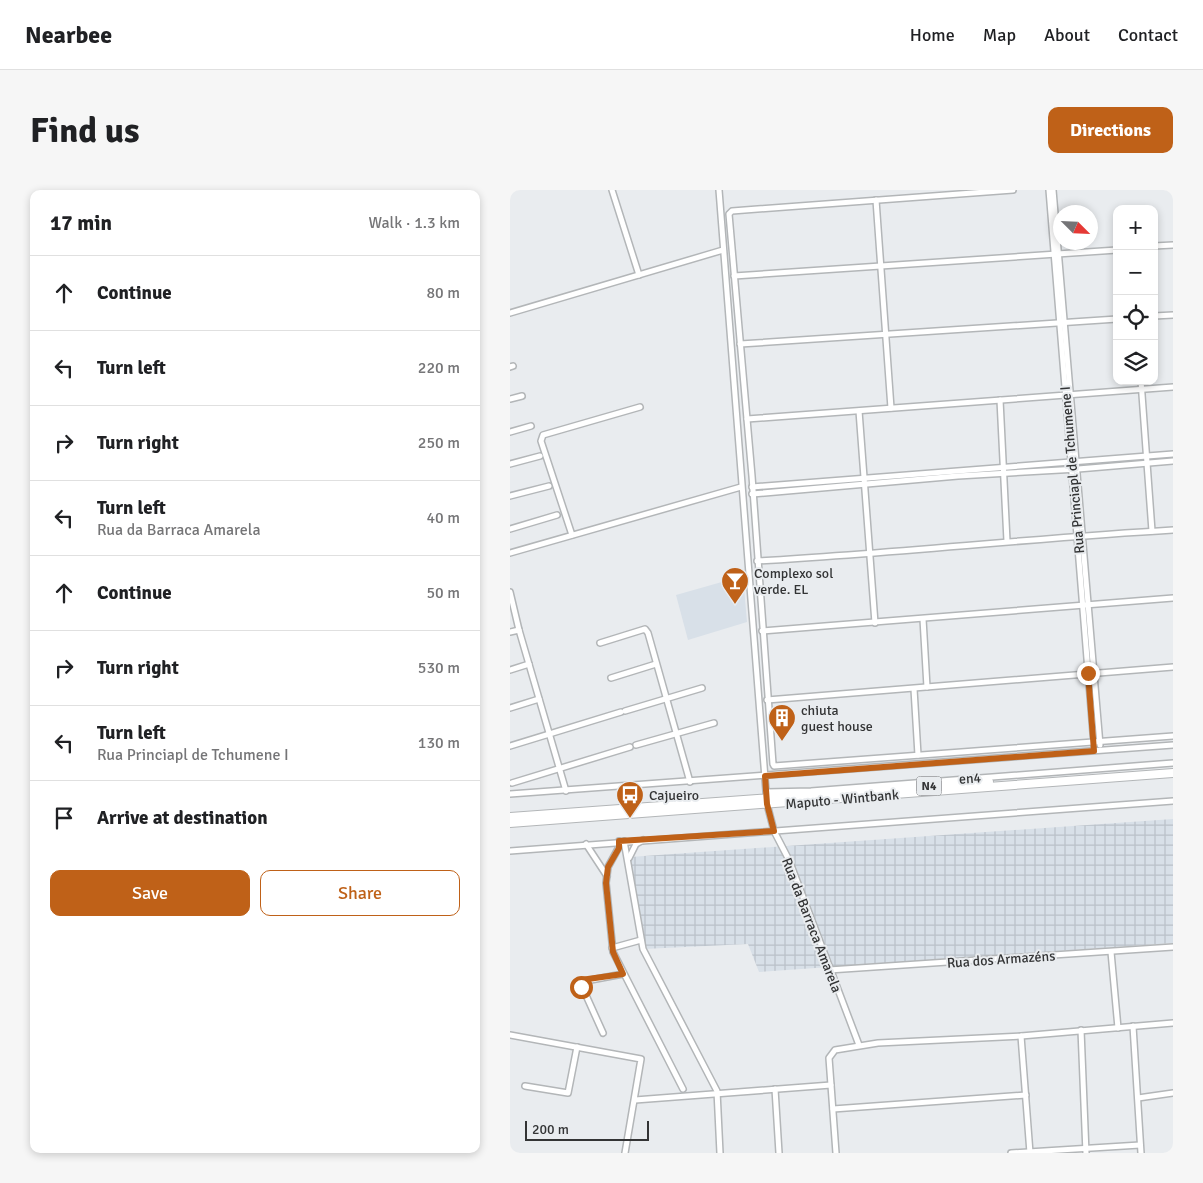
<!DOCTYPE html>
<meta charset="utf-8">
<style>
:root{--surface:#fff;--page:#f6f6f6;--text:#202124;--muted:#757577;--line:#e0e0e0;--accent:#bf6118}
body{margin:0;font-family:Signika,sans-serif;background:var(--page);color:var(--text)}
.controls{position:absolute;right:15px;top:15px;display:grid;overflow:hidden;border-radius:10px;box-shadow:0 2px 8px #0003}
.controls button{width:45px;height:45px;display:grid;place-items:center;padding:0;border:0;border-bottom:1px solid var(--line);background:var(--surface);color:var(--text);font:25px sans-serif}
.compass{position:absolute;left:543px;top:15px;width:45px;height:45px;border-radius:50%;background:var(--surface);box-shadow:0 2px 8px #0003;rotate:114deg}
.scale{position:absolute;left:15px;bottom:12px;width:124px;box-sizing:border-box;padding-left:5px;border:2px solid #333435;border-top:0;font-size:14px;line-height:18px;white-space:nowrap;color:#333435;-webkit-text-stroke:4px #e9ecef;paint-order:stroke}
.stop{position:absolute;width:15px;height:15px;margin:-11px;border:4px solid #bf6118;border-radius:50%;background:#fff}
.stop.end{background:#bf6118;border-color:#fff;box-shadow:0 1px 5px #0008}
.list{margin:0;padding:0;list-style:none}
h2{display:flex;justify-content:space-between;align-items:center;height:65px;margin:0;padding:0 20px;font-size:21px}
h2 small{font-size:16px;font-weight:400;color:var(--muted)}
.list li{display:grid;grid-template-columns:32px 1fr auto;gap:15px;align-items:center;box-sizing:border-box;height:75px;padding:0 20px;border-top:1px solid var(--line)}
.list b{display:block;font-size:19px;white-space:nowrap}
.list p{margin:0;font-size:16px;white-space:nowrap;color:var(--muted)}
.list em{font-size:16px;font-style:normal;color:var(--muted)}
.actions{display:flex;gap:10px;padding:15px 20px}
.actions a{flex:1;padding:11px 0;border:1px solid var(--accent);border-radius:10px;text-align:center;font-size:18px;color:var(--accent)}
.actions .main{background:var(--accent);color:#fff}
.icon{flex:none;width:28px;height:28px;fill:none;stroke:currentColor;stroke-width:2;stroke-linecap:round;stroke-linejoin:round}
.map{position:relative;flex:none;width:663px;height:963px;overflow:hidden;border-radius:10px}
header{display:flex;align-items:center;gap:30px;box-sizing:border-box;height:70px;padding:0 25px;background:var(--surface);border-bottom:1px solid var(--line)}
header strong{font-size:24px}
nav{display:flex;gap:28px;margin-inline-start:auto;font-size:18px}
.intro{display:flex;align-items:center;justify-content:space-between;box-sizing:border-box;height:120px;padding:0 30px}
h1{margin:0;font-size:35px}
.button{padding:12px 22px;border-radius:10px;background:var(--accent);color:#fff;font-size:18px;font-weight:700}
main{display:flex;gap:30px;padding:0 30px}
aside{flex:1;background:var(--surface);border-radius:10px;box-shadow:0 2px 8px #0003}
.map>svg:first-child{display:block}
.built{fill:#d8e0e8}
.industrial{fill:url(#industrial-grid)}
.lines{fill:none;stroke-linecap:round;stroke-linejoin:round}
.minor-casing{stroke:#b3b6b8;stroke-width:8}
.trunk-casing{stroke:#b3b6b8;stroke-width:10}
.minor{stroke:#fff;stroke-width:5}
.trunk{stroke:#fff;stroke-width:8}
.route{stroke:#bf6118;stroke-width:6}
.labels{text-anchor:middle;stroke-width:4;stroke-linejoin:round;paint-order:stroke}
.shield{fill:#e9ecef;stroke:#6a6b6d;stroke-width:1}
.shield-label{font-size:12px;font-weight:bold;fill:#333435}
.street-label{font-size:14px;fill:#333435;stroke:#e9ecef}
.poi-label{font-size:14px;fill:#333435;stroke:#e9ecef;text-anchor:start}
</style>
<header>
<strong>Nearbee</strong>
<nav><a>Home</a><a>Map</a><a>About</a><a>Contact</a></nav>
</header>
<div class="intro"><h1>Find us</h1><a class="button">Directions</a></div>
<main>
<aside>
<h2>17 min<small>Walk · 1.3 km</small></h2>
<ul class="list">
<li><svg class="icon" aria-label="ahead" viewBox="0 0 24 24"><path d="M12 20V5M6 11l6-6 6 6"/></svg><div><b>Continue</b></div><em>80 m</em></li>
<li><svg class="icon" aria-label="left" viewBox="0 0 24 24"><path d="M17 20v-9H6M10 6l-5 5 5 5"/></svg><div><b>Turn left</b></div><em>220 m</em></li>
<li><svg class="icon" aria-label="right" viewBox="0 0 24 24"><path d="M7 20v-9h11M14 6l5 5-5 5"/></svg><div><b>Turn right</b></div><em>250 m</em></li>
<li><svg class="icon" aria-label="left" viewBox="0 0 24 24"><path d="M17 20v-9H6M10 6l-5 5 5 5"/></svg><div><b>Turn left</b><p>Rua da Barraca Amarela</p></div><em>40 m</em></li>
<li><svg class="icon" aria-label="ahead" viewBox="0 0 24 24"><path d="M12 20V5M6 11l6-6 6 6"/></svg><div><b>Continue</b></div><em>50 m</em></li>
<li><svg class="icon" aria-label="right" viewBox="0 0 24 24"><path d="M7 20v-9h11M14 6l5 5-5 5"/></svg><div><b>Turn right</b></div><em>530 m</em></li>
<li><svg class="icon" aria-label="left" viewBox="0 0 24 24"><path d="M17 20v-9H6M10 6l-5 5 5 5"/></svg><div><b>Turn left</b><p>Rua Princiapl de Tchumene I</p></div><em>130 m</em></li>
<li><svg class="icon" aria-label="arrive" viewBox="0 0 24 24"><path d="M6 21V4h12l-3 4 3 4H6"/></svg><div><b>Arrive at destination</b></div></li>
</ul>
<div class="actions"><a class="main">Save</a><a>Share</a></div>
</aside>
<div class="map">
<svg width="663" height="963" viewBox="0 0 663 963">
<defs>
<pattern id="industrial-grid" width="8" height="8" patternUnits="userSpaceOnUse" patternTransform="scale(1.25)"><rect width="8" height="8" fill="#d8e0e8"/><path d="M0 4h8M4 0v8" fill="none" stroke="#bac1c8"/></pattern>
</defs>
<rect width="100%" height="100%" fill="#e9ecef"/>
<polygon class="built" points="233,386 237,432 178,450 166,405"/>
<polygon class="industrial" points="663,629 663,753 478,766 249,782 238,754 134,759 120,667"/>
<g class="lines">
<defs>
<g id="minor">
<polyline points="102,0 129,85"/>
<polyline points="209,0 257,614 264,641 279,670 349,855"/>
<polyline points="503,0 222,21 219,24 242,286 263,574 264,576 663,546"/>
<polyline points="539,0 584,555"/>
<polyline points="543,0 590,555"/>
<polyline points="366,10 381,218"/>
<polyline points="644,56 663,55"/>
<polyline points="224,86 607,60"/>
<polyline points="0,123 213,60"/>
<polyline points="644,126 663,125"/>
<polyline points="230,154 607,129"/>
<polyline points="0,177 3,176"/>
<polyline points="631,191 642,341"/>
<polyline points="0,209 12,206"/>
<polyline points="490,210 497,351"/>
<polyline points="349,221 365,433"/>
<polyline points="237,229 663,197"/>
<polyline points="0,242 21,236"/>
<polyline points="0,274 30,266"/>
<polyline points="242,297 663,264"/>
<polyline points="242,304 448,286 568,279 663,271"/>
<polyline points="0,306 39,296"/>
<polyline points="0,339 47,325"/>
<polyline points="62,345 31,251 33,245 130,217"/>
<polyline points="0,363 231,297"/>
<path d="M247,371C386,363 525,348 663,340"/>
<polyline points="0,402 9,440 56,601"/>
<polyline points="413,429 417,497"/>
<polyline points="252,441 663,408"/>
<polyline points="0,442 9,440"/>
<polyline points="90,453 135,439 138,443 180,592"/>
<polyline points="0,480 19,474"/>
<polyline points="101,488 146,474"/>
<polyline points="404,499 408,565"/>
<polyline points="257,510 663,477"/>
<polyline points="0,518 29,509"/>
<polyline points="115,521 192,498"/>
<polyline points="126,555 204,533"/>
<polyline points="0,556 111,522"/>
<polyline points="2,593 120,557"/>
<polyline points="257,602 301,601 663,573"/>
<polyline points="0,604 663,555"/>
<polyline points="109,651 109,657 98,677 96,693 103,762 173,899"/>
<polyline points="114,651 133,759 207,901 210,963"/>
<polyline points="76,654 97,686"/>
<polyline points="0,661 663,611"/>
<polyline points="119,668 126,654 133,650"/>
<polyline points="102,758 131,750"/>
<polyline points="601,762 608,838"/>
<polyline points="319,780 663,757"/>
<polyline points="623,836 631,963"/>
<polyline points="571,840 576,963"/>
<polyline points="93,843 70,792 113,784"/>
<polyline points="0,845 131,869 115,963"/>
<polyline points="511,846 520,963"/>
<polyline points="15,896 58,903 67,857"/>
<polyline points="265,899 269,963"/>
<polyline points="628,908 663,903"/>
<polyline points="125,910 321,895"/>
<polyline points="323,919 516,905"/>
<polyline points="326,963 319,868 325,860 368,853 511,846 663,833"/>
<polyline points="501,963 630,955"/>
</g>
<g id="trunk">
<polyline points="0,627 479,592"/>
<polyline points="0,633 663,583"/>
</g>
</defs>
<use href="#minor" class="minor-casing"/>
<use href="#trunk" class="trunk-casing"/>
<use href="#minor" class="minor"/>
<use href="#trunk" class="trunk"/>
</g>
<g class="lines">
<polyline class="route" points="71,797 71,790 113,784 103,762 96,693 98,677 109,658 109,651 264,641 257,614 255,586 584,561 578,483"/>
</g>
<defs>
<symbol id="bar-pin" viewBox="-11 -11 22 30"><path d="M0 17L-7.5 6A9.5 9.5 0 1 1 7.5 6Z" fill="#bf6118" stroke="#e9ecef"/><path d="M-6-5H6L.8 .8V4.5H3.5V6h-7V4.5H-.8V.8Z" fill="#fff"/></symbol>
<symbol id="building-pin" viewBox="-11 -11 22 30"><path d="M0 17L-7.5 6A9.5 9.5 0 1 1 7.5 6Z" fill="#bf6118" stroke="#e9ecef"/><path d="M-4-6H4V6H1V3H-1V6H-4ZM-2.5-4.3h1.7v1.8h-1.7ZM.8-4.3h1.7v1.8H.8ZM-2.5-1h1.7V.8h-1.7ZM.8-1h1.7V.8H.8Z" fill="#fff"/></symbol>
<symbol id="bus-pin" viewBox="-11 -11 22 30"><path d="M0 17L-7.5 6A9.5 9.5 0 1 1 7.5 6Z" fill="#bf6118" stroke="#e9ecef"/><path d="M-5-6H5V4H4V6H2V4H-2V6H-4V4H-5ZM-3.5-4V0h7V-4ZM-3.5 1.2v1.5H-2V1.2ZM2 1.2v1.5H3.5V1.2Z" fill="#fff"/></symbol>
</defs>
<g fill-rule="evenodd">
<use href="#bar-pin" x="209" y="375" width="32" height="43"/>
<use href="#building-pin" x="256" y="512" width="32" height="43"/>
<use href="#bus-pin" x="104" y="589" width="32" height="43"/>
</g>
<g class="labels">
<rect class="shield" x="406.5" y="586.5" width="25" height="19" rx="4"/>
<g class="shield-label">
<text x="419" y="600">N4</text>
</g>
<g class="street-label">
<text transform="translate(562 280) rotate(-95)" y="5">Rua Princiapl de Tchumene I</text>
<text transform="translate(460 588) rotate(-4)" y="5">en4</text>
<text transform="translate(332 609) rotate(-5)" y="5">Maputo - Wintbank</text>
<text transform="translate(302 735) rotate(69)" y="5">Rua da Barraca Amarela</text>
<text transform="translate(491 769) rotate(-4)" y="5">Rua dos Armazéns</text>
</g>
<g class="poi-label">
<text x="244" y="388">Complexo sol<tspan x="244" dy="16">verde. EL</tspan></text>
<text x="291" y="525">chiuta<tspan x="291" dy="16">guest house</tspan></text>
<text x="139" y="610">Cajueiro</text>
</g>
</g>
</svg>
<div class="controls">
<button>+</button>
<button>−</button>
<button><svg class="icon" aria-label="locate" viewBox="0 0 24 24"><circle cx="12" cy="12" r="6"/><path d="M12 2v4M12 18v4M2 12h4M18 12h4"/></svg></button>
<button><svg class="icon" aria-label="layers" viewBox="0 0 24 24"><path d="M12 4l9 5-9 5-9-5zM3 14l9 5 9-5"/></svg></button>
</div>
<svg class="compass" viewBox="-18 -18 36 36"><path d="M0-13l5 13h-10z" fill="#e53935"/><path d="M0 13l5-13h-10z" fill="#757577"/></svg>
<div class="scale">200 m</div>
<div class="stop" style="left:71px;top:797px"></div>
<div class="stop end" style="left:578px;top:483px"></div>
</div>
</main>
